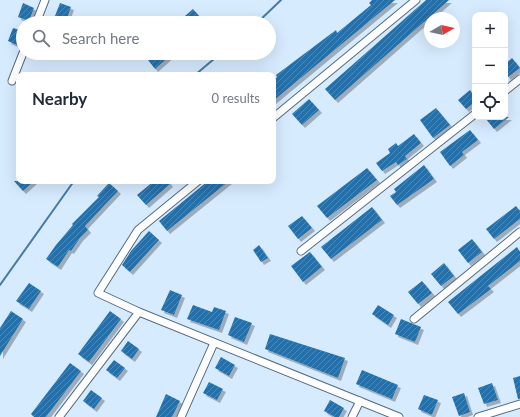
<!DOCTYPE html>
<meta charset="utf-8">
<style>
:root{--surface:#fff;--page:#f2f2f3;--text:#1f2937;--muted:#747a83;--line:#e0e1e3}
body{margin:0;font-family:Lato,sans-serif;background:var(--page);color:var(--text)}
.controls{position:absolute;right:12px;top:12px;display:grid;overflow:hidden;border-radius:8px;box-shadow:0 4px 16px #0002}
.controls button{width:36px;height:36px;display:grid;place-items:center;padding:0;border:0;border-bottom:1px solid var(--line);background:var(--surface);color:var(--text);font:20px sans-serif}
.compass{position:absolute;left:424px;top:12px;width:36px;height:36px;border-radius:50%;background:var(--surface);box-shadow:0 4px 16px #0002;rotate:81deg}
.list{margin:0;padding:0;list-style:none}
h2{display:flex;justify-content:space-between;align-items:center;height:52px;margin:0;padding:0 16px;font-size:17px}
h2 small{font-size:13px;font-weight:400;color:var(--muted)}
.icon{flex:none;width:22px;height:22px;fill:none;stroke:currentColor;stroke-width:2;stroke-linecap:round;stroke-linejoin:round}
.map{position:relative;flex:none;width:520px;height:417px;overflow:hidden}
.search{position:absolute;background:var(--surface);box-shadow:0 4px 16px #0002;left:16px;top:16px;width:260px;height:44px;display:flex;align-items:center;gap:10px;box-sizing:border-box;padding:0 14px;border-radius:22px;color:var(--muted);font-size:15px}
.panel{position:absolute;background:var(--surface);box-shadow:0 4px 16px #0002;left:16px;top:72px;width:260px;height:112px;border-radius:8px}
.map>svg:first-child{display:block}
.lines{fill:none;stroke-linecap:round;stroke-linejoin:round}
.stream{stroke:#457aa7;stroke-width:2}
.building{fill:url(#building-hatch);filter:url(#shadow)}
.street-casing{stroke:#556c81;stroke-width:9}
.street{stroke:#fff;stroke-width:7}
</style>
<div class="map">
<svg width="520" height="417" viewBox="0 0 520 417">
<defs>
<pattern id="building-hatch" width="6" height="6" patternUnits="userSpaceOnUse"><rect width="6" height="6" fill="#2670a9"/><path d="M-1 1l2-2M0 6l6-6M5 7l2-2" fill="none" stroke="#5388b0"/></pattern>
<filter id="shadow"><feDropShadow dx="3" dy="3" stdDeviation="0" flood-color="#0004"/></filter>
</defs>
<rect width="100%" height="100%" fill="#d7ebfe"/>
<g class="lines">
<g class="stream">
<polyline points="257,23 281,0"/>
<polyline points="195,75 221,53"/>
<polyline points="0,285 74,181"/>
</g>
</g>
<g class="building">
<polygon points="372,0 395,0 273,101 273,80 277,77 276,75 336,30 337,33 371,5 369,3"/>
<polygon points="426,0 449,0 335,100 325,89"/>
<polygon points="23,3 34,8 29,21 18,17"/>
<polygon points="60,3 71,7 66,21 55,16"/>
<polygon points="193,9 205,23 177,23"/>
<polygon points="13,28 23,31 19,46 8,41"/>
<polygon points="156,53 173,53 155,69 148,60"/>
<polygon points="512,58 520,68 508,77 505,73 505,64"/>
<polygon points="470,90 475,97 475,102 466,109 458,100"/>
<polygon points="309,99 319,110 302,125 292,114"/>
<polygon points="436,108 450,125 433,138 420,120"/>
<polygon points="489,117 509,117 494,129 486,119"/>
<polygon points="470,130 478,140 462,152 464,155 450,166 440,152"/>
<polygon points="414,134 421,143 405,156 407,159 398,165 396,162 382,171 376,163 390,153 388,149 396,143 398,146"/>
<polygon points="424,165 434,179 397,205 390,196 396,192 394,189"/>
<polygon points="367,168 377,180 327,218 317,206"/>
<polygon points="14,181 34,181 23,191"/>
<polygon points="154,181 168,181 170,184 146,205 137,195"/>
<polygon points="208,181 229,181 167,231 159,221"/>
<polygon points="109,183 118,191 85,226 88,230 80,238 71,251 69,250 58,267 46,259 56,245 73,225 72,224 99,197 97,196"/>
<polygon points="516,206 520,211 520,219 494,239 486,229"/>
<polygon points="372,207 382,220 331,259 321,247"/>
<polygon points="302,216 312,228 298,239 288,226"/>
<polygon points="149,231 159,240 130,272 122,265 131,251"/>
<polygon points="472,239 482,252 468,263 458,250"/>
<polygon points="259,245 268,258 261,262 253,250"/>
<polygon points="517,247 520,252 520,261 488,286 491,289 458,314 448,302"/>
<polygon points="310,252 322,267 303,282 291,266"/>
<polygon points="444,263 454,276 441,286 431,274"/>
<polygon points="422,281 432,293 418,304 408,292"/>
<polygon points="29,283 41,291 29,309 16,301"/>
<polygon points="170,290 182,295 174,315 161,310"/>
<polygon points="193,305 212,312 214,307 226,311 219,330 187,319"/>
<polygon points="378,305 394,315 388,325 372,314"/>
<polygon points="11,311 23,319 0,356 0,328"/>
<polygon points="110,311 121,319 89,362 78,354"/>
<polygon points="235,317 252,323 244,342 228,335"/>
<polygon points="401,319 421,327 415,342 395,334"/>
<polygon points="270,334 345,358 338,378 265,349"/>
<polygon points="128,341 139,349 132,359 121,351"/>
<polygon points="221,357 235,365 229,376 215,368"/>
<polygon points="114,360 125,368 117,378 106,370"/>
<polygon points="70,363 81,371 46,417 34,417 31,414"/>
<polygon points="362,370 398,385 392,399 356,384"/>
<polygon points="520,376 520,399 518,399 513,378"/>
<polygon points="209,382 223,389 217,400 203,393"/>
<polygon points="492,383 498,400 484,404 478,388"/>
<polygon points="91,390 102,398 94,409 83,401"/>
<polygon points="464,393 470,412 459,416 452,397"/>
<polygon points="166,394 180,401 172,417 156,417"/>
<polygon points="424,395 438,400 432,415 418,409"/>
<polygon points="330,400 344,408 339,417 335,417 324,411"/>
</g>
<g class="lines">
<defs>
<g id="street">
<polyline points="36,23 45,0"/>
<polyline points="12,81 23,53"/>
<polyline points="505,91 520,79"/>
<polyline points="273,118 416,0"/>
<polyline points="198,181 138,230 98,293 139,312 399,417"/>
<polyline points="301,251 475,114"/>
<polyline points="414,319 520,232"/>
<polyline points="59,417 139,312"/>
<polyline points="181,417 214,343"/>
<polyline points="352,417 360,401"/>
<polyline points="478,417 520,404"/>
</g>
</defs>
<use href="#street" class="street-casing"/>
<use href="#street" class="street"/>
</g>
</svg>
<div class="controls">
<button>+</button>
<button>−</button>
<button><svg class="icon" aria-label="locate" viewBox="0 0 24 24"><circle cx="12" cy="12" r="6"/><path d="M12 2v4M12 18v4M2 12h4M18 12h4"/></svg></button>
</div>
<svg class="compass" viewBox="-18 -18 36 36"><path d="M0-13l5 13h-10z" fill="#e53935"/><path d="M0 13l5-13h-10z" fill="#747a83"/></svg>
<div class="search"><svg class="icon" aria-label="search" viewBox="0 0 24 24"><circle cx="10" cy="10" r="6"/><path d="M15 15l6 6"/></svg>Search here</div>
<section class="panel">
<h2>Nearby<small>0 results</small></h2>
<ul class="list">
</ul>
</section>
</div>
